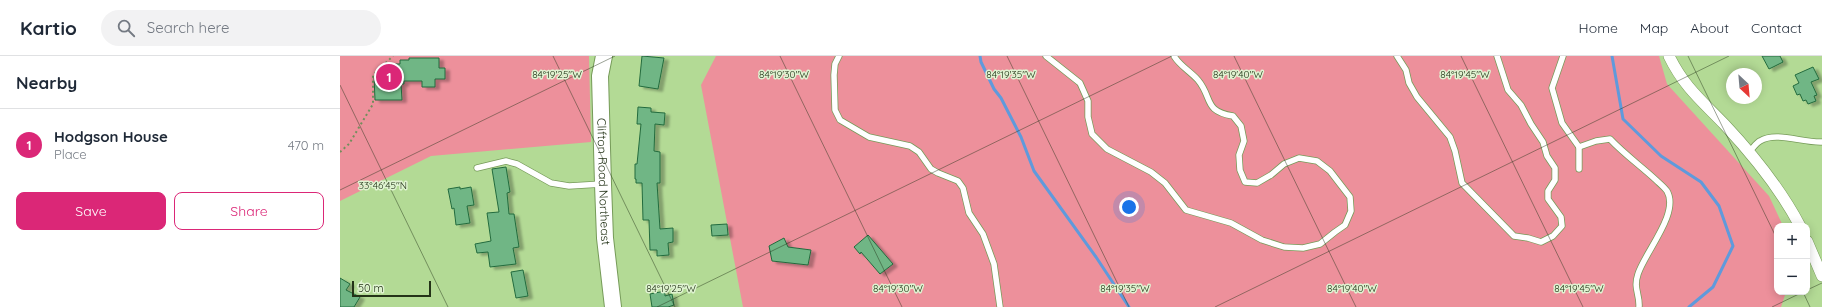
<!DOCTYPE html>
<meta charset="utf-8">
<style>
:root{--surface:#fff;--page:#f2f2f3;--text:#1f2937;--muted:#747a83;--line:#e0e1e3;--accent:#db2777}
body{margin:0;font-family:Quicksand,sans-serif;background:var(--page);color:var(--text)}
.controls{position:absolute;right:12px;bottom:12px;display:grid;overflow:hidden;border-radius:8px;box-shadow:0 2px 10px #0003}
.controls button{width:36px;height:36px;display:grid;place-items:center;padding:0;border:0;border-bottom:1px solid var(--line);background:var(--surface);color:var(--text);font:20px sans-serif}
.compass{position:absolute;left:1386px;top:12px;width:36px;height:36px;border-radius:50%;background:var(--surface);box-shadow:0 2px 10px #0003;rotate:154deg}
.scale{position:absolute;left:12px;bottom:10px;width:79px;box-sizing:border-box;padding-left:4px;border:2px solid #243318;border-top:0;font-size:11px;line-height:14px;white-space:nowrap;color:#243318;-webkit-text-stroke:3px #e0f4d2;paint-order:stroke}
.you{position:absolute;left:789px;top:151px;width:14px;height:14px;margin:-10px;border:3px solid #fff;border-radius:50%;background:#1a73e8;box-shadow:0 0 0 6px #1a73e833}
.badge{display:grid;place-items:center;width:26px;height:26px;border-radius:50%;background:var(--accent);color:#fff;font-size:13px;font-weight:700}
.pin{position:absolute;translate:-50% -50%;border:2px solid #fff;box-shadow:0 1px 4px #0006}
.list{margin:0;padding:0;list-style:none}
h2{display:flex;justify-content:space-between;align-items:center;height:52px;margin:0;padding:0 16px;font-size:17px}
h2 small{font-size:13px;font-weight:400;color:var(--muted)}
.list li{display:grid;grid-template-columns:26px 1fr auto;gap:12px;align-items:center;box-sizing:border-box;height:72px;padding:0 16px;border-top:1px solid var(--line)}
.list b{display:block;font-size:15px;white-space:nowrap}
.list p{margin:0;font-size:13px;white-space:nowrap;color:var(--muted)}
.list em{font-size:13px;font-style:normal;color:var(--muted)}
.actions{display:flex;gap:8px;padding:12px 16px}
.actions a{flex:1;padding:9px 0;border:1px solid var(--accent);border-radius:8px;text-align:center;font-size:14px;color:var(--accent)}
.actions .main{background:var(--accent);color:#fff}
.icon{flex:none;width:22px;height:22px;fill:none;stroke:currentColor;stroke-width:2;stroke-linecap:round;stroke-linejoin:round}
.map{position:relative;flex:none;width:1482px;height:251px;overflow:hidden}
header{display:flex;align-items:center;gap:24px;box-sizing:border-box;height:56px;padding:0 20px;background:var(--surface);border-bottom:1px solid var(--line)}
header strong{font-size:19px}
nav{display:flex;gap:22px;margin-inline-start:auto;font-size:14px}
.search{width:280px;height:36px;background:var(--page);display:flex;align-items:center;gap:10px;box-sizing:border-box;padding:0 14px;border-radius:22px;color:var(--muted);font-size:15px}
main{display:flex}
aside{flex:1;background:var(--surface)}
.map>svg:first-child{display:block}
.green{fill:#ed909b}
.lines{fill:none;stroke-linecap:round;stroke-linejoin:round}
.stream{stroke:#5f9adc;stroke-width:3}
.building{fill:#70b685;stroke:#236b3e;filter:url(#shadow)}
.lane-casing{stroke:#769b59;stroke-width:7}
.street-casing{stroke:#769b59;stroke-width:12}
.secondary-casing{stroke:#769b59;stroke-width:18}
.path{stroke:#728e5c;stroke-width:2;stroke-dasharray:2 3;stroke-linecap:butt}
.lane{stroke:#fff;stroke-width:5.5}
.street{stroke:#fff;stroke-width:11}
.secondary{stroke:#fff;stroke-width:16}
.ticks{fill:none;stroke:#243318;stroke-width:1;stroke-opacity:0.45}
.labels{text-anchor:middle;stroke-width:3;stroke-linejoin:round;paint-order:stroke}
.street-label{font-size:12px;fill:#243318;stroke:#e0f4d2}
.ticks-label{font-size:10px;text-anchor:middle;fill:#243318;stroke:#e0f4d2;stroke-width:3;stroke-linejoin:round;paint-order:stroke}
</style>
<header>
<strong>Kartio</strong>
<div class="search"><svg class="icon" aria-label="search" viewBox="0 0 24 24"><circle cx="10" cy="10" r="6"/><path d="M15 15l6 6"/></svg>Search here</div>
<nav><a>Home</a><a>Map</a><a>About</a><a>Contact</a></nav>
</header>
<main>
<aside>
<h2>Nearby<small></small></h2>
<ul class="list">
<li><span class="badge">1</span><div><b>Hodgson House</b><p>Place</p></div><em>470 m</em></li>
</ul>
<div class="actions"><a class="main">Save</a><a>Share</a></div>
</aside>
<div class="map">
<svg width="1482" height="251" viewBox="0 0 1482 251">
<defs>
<filter id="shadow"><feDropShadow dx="4.5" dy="2.5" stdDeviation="1" flood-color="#0004"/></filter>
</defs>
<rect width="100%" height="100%" fill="#b3da95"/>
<g class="green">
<polygon points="0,0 249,0 251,86 91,100 0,145"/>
<polygon points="376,0 1319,0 1327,28 1429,140 1443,170 1437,170 1437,236 1446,236 1441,251 403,251 361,29"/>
</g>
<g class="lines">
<g class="stream">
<polyline points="640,0 641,6 654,33 661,42 681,81 694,115 756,201 789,251"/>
<polyline points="1272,0 1283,63 1321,100 1361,126 1379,150 1393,190 1373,231 1349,251"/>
</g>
</g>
<g class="building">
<polygon points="302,0 324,2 318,33 299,30"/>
<polygon points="1422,0 1440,0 1443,6 1429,13"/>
<polygon points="69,2 99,2 99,12 105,12 105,23 95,23 95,31 82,31 82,25 64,25 64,28 61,28 62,44 35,44 34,20 52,19 52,8 60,8 60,4 69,4"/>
<polygon points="1473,11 1479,23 1471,26 1477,39 1474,40 1476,45 1468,48 1466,44 1463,45 1460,38 1457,39 1453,30 1459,27 1455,19"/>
<polygon points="298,51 311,52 311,56 325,57 324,69 315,68 314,95 320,96 320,127 317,127 320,173 333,172 333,186 328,187 329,199 317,200 317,194 310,194 309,164 303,164 302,127 296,127 296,123 295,123 295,108 297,108 301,68 297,68"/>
<polygon points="166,111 170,136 167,137 169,158 174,158 179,191 173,192 176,208 150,211 148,196 137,197 135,188 151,185 147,157 159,156 152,113"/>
<polygon points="120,131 120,133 131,131 134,149 127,150 130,167 116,169 114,152 112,153 108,133"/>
<polygon points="387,168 388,179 372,180 371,169"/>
<polygon points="528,179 553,208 540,218 521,196 520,198 514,191"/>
<polygon points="444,182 448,191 471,194 468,209 432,205 429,190"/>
<polygon points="183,214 188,240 176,242 171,216"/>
<polygon points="0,222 10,228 6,234 20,241 14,251 0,251"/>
<polygon points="325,235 325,240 332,238 334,249 328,251 312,251 310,238"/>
</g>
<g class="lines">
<defs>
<g id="lane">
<polyline points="499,0 495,8 494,19 495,54 500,64 529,81 570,90 579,96 591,113 598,117 618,125 623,132 629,157 643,178 654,208 660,251"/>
<path d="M706,0L740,27L748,45V61L752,78L767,93L811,116L825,127L846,154L891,167L922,184L944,191L963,192L980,188L995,176L1005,169L1011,155L1010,141L990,115L977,105L959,102L944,108L931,119L917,127L905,126L900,114L899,99L904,85L901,70L893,60C863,55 873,42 858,24C850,15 840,10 834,0"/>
<polyline points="1057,0 1066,14 1069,27 1077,41 1110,81 1115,95 1122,127 1174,180 1188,182 1201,186 1213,180 1222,170 1221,161 1208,143 1208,135 1215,124 1215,112 1207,100 1203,86 1191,68 1181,49 1168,34 1157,0"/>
<path d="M1223,0L1212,32L1222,67L1239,91L1256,85L1270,83C1284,98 1301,110 1316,124C1319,127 1324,131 1327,135C1340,157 1305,196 1298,218C1293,233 1300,238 1299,251"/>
<polyline points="1239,91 1239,113"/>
<path d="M1409,96C1413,92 1416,87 1420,85C1436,75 1463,87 1482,86"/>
<polyline points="137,112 166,105 177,108 211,127 229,130 262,128"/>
</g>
<g id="street">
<path d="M1329,0C1344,31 1362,45 1385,69C1414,100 1440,132 1460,170"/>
<polyline points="1467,185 1482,220"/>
</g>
<g id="secondary">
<path id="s1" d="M264,0L260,20L263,128L265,182L273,251"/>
</g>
</defs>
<use href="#lane" class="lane-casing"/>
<use href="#street" class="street-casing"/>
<use href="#secondary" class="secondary-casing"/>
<polyline class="path" points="0,96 9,88 33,48 33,19 53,0"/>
<use href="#lane" class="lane"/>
<use href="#street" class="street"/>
<use href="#secondary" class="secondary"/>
</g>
<path class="ticks" d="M213,0L335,251M440,0L562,251M667,0L789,251M894,0L1016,251M1121,0L1243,251M1348,0L1437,183M0,29L108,251M0,134L275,0M1467,234L1482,227M1463,236L1470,251M317,251L832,0M875,251L1389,0M1432,251L1463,236"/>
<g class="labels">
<g class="street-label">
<text dy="4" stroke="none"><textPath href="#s1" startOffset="126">Clifton Road Northeast</textPath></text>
</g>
</g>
<g class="ticks-label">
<text x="217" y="22">84°19'25"W</text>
<text x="444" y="22">84°19'30"W</text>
<text x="671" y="22">84°19'35"W</text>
<text x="898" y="22">84°19'40"W</text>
<text x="1125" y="22">84°19'45"W</text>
<text x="43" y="133">33°46'45"N</text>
<text x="331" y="236">84°19'25"W</text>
<text x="558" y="236">84°19'30"W</text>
<text x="785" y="236">84°19'35"W</text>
<text x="1012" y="236">84°19'40"W</text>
<text x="1239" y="236">84°19'45"W</text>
</g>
</svg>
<div class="controls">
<button>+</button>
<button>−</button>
</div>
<svg class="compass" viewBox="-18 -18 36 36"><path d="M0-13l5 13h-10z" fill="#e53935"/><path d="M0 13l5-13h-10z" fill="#747a83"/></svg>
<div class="scale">50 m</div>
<div class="you"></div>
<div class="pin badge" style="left:49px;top:21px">1</div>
</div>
</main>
